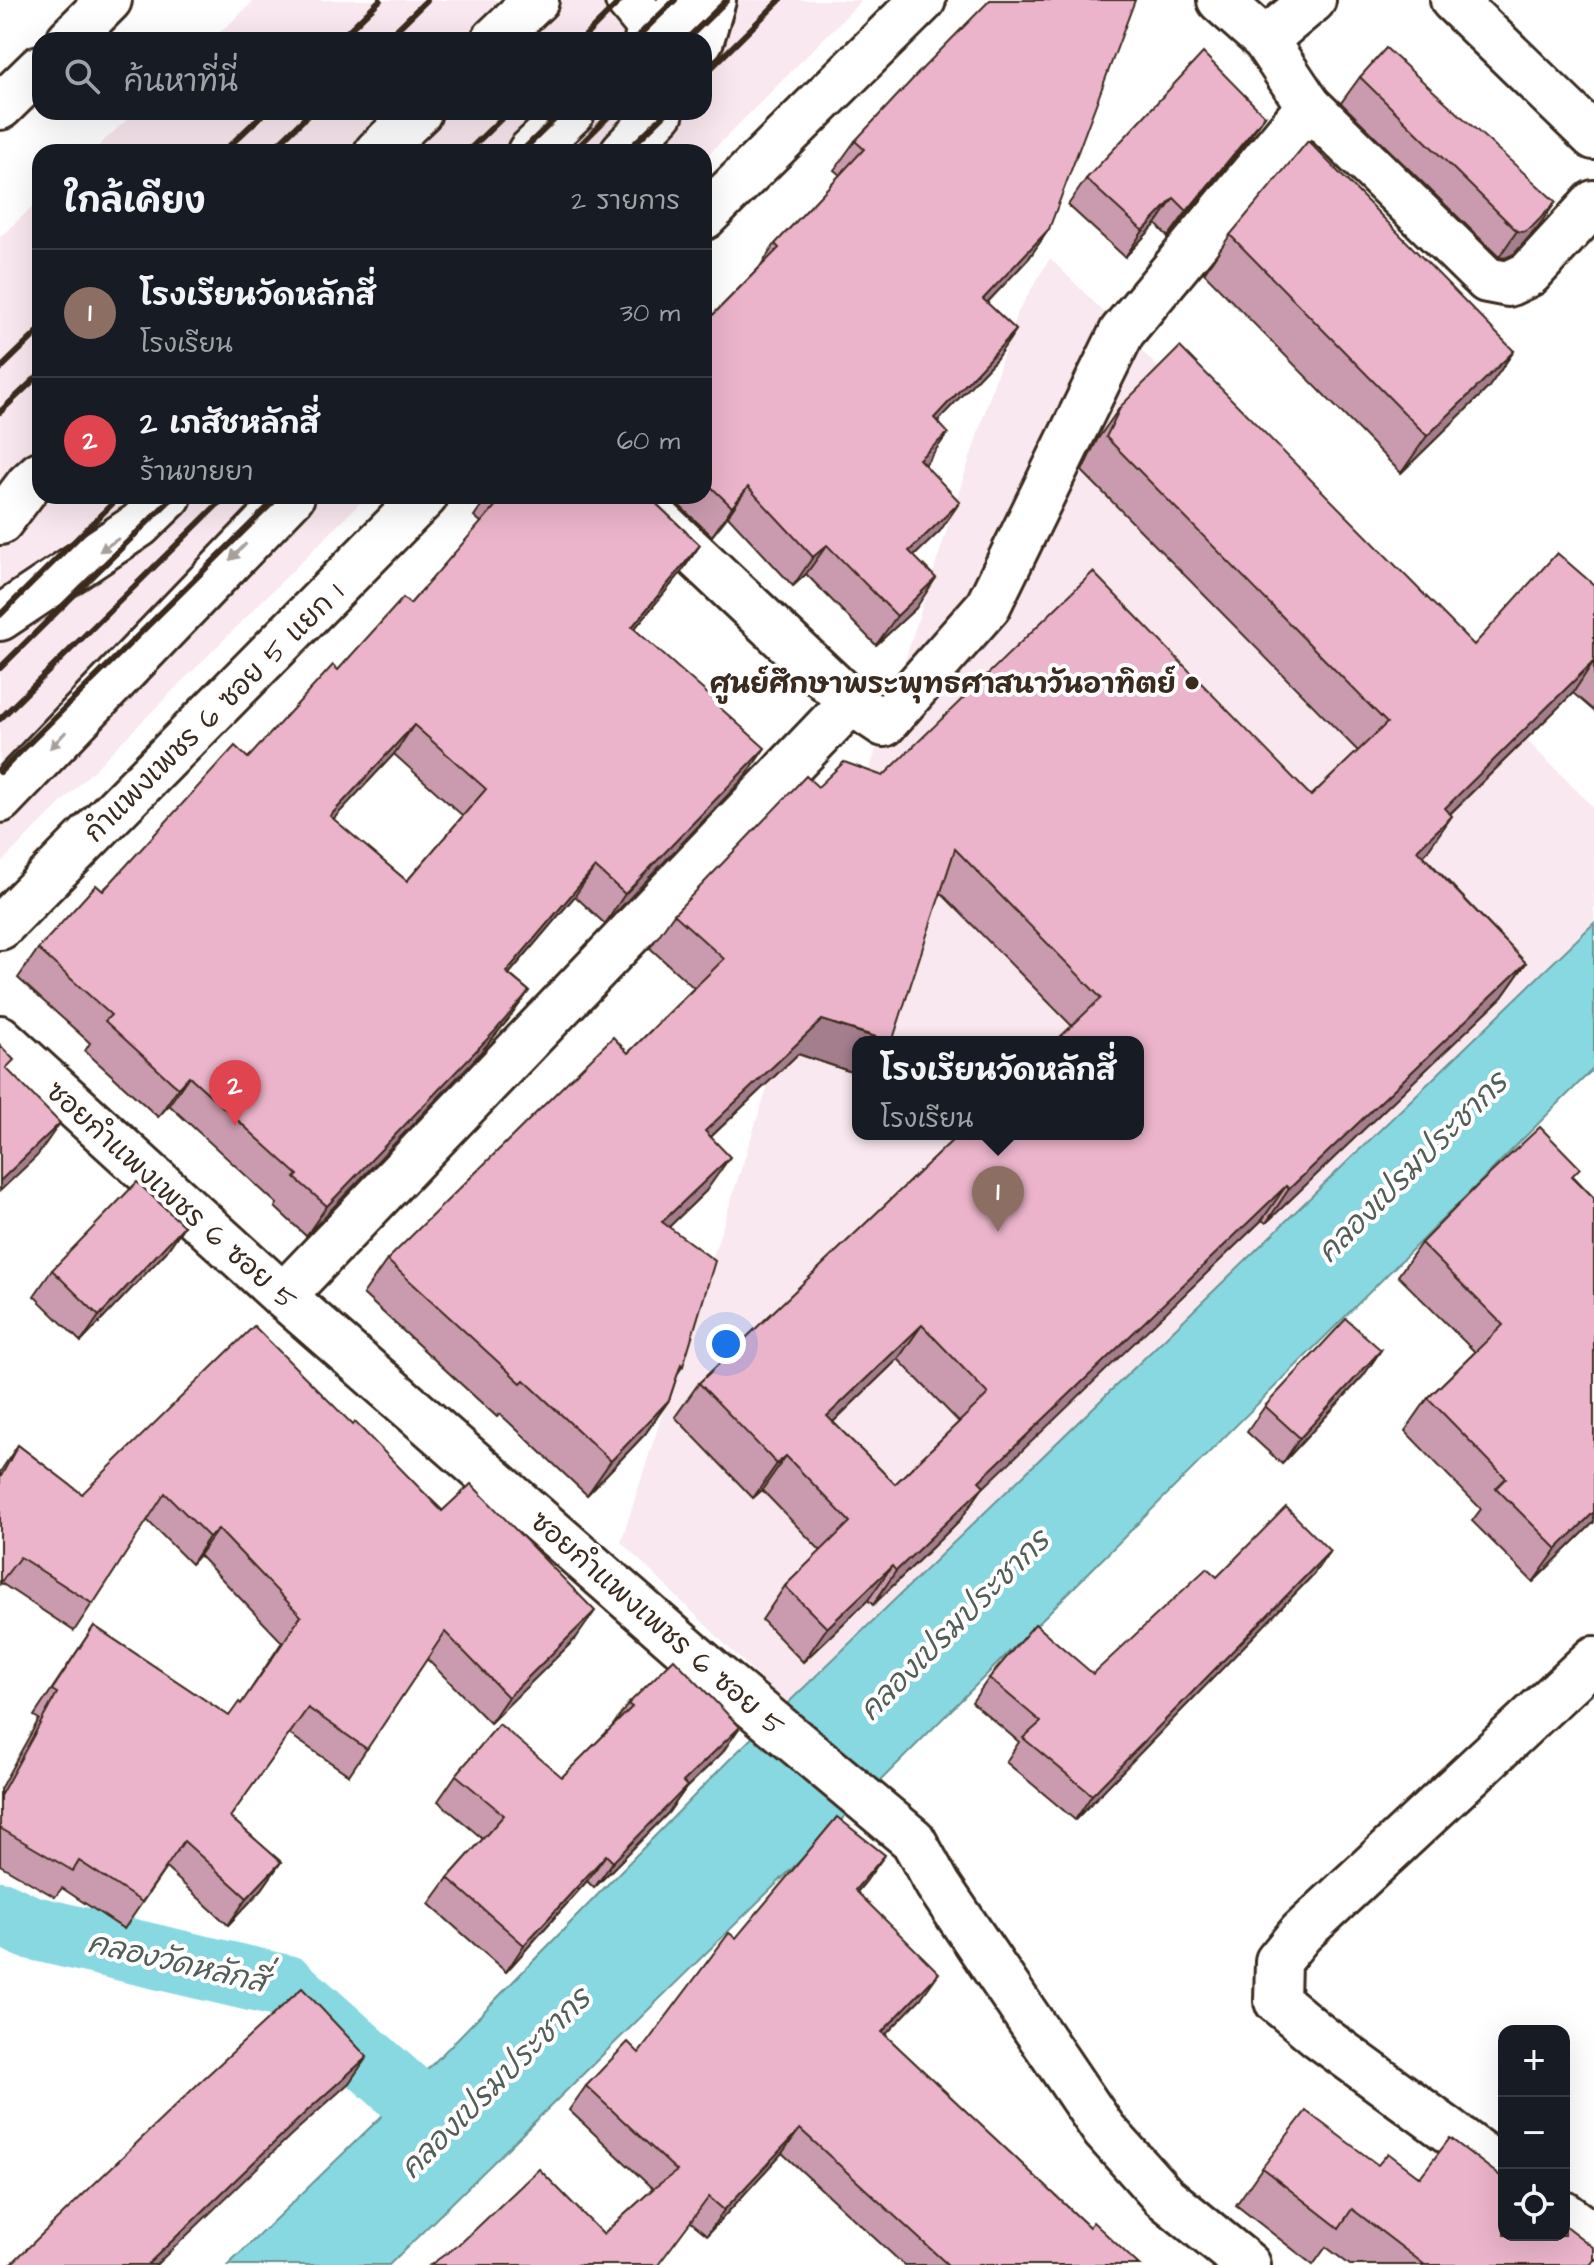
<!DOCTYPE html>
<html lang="th">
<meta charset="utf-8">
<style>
:root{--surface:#171b24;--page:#242831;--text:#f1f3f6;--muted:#9ea1a6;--line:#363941;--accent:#8c9099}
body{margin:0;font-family:"Architects Daughter","Playpen Sans Thai",sans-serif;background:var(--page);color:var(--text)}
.controls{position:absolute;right:24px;bottom:24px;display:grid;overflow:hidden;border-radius:16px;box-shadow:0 8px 32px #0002}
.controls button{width:72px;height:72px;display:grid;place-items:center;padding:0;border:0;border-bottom:2px solid var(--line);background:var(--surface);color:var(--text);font:40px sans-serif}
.you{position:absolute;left:726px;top:1344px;width:28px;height:28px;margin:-20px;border:6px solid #fff;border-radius:50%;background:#1a73e8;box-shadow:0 0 0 12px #1a73e833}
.badge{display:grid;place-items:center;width:52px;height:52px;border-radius:50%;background:var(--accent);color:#fff;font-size:26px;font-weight:700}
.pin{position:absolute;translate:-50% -66px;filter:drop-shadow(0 2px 4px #0008)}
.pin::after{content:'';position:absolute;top:42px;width:28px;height:24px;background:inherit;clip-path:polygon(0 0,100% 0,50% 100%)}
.popup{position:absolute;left:852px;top:1036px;width:292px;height:104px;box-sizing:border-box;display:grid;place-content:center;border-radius:16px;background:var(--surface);filter:drop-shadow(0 2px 6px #0005);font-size:26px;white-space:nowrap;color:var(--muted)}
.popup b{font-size:30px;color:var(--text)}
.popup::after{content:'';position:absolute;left:50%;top:100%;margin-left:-16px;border:16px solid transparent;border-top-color:var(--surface)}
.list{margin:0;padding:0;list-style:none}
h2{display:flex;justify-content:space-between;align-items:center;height:104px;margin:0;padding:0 32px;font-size:34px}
h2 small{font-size:26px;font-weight:400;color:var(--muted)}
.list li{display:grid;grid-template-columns:52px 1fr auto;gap:24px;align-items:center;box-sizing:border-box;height:128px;padding:0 32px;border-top:2px solid var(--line)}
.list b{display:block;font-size:30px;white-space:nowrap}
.list p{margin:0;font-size:26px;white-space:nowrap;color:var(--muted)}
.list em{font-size:26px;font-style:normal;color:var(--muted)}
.icon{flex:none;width:44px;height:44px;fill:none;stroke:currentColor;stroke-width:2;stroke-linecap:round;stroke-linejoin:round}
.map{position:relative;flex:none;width:1594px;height:2265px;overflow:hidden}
.search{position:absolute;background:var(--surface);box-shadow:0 8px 32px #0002;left:32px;top:32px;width:680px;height:88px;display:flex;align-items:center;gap:20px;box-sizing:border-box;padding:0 28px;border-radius:24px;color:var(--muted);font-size:30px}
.panel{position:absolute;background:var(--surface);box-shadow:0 8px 32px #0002;left:32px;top:144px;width:680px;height:360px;border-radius:24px}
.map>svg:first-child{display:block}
.built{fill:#f9e8ef;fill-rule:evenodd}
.water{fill:#87d8e0;stroke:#699292;stroke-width:2}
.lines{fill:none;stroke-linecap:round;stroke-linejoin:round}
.canal{stroke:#87d8e0;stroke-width:64}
.minor-casing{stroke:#3b2a1e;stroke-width:50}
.major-casing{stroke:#3b2a1e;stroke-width:50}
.minor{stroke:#fff;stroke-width:44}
.major{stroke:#fff;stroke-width:44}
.rail{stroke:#3b2a1e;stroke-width:6}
.wall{fill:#ca9bae;stroke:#3b2a1e;stroke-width:2;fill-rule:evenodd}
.shaded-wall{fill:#a47e8d;stroke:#3b2a1e;stroke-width:2}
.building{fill:#ebb4ca;stroke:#3b2a1e;stroke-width:2;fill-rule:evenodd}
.oneway{fill:#a79f9a}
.poi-dot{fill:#3b2a1e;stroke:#fff;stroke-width:3}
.labels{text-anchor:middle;stroke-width:8;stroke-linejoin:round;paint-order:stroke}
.poi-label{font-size:28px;font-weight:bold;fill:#3b2a1e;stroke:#fff;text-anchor:end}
.street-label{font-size:28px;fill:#3b2a1e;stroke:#fff}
.water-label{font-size:30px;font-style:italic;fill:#525e58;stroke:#fff}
</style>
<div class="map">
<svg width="1594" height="2265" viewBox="0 0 1594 2265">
<rect width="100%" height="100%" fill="#fff"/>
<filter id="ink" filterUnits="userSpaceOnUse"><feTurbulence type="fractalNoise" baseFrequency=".0125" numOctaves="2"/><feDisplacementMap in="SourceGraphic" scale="16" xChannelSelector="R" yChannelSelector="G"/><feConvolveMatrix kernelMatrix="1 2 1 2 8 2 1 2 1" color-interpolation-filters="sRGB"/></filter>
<g filter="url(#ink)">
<g class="built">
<polygon points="255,0 862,0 704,159 704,152 92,152 135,112 704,112 704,40 212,40"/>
<polygon points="40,200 40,496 367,496 0,864 0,237"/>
<path d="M1050,258L1594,808V923L787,1705L621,1542L1016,315ZM858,1042H1138V1134H858Z"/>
</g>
<polygon class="water" points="1594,923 1594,1068 823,1838 389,2265 228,2265 384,2114 729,1760"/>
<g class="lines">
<polyline class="canal" points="0,1913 29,1927 286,1987 448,2131"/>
<defs>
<g id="minor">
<polyline points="1220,0 1265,40 1309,106 1487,280 1508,284 1529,274 1594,203"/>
<polyline points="1453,0 1594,137"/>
<polyline points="1265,40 1313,0"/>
<polyline points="704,217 923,0"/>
<polyline points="851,702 884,724 988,606 1122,332 1309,106"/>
<polyline points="0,927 425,496"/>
<polyline points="0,1038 283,1296 718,1677 913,1840 938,1885 1104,2130 1163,2196 1248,2265"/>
<polyline points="283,1296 851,702 633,496"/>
<polyline points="1504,2171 1319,2036 1277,2001 1278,1961 1301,1933 1594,1659"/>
<polyline points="1564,2214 1594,2236"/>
</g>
<g id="major">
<polyline points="628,0 655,33"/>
<polyline points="69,40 109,0"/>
<polyline points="494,40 536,0"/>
<polyline points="647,40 689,0"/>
<polyline points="701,40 713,0"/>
<polyline points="0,107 40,68"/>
<polyline points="377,152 419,112"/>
<polyline points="530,152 572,112"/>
<polyline points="623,152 661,112"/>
<polyline points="0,522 28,485 40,474"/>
<polyline points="0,618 139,525 169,496"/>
<polyline points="0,800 292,496"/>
</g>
</defs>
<use href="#minor" class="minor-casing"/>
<use href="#major" class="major-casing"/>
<use href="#minor" class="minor"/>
<use href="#major" class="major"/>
<g class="rail">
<polyline points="339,40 380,0"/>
<polyline points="386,40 427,0"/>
<polyline points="581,40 621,0"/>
<polyline points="634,40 675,0"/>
<polyline points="686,40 727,0"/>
<polyline points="704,75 780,0"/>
<polyline points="223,152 265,112"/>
<polyline points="270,152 311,112"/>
<polyline points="467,152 508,112"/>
<polyline points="521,152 562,112"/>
<polyline points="573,152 613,112"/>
<polyline points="626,152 667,112"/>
<polyline points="0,369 40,330"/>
<polyline points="0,412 40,374"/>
<polyline points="0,615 120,496"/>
<polyline points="0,668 174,496"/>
<polyline points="0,719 226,496"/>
<polyline points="0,772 279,496"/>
</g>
</g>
<g class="wall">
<polygon points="1360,77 1537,228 1514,254 1505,258 1499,257 1341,103"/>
<polygon points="1265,116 1246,142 1168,237 1156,224 1125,257 1068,205 1086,179"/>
<polygon points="855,141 1049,229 1029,258 987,303 1016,330 996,359 937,421 948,433 924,465 940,531 914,556 916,608 876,645 806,574 793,586 728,516 712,536 669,496 704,496 704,324 759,268 775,244 840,175 834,170"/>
<polygon points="1230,235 1514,351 1488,388 1401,473 1204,273"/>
<path d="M1121,406L1474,645L1594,585V711L1573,693L1450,814L1428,850L1423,855L1526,963L1502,997L1266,1223L1262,1220L984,1486L960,1520L873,1605L868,1600L803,1662L762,1620L785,1586L821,1551L762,1490L753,1498L675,1417L699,1383L1072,1026L941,893L858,1042V1074L798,1054L711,1137L706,1191L669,1227L683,1366L678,1373L669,1400L645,1434L587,1495L500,1414L497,1417L363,1294L387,1260L628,1053L694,988L650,948L674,914L818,787L883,776L1311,796L1358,751L1082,471L1097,440ZM898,1359L959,1422L895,1484L833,1422Z"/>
<path d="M488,496H648L700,545L680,574L634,629L718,705L745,777L605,924L575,896L509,974L529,991L508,1020L475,1059L306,1236L275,1207L277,1204L169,1105L158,1117L85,1051L90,1043L18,978L38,949L248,758L338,670L410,604L482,523L474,516ZM394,754L463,816L407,881L333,819Z"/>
<polygon points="1574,1177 1594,1198 1594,1522 1533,1582 1472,1521 1481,1509 1405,1431 1428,1398 1475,1352 1398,1276 1421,1243"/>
<polygon points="184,1226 166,1252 81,1342 34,1296 52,1270"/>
<polygon points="1381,1350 1363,1376 1282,1464 1247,1432 1265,1406"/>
<polygon points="353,1425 576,1638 490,1723 427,1659 349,1775 289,1734 230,1817 281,1862 262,1889 228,1925 166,1868 124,1929 62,1888 55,1897 0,1865 0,1789 39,1719 34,1716 94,1626 229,1716 241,1704 282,1642 199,1555 191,1564 147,1520 74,1631 1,1583 0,1584 0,1472 18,1445 82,1494"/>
<polygon points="1313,1575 1075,1820 1006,1762 1019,1742 972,1702 989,1678 1093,1674 1217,1577"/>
<polygon points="628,1704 722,1753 686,1788 668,1813 594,1888 587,1881 506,1972 429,1904 448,1878 483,1839 438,1801 456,1775 562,1777 611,1728"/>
<polygon points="867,1880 857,1892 921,1998 885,2035 1089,2227 1139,2265 904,2265 782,2153 707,2235 691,2222 603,2234 653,2189 569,2110 586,2086 639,2053 736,1938"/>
<polygon points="1378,2165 1420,2177 1591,2265 1350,2265 1326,2247 1313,2265 1236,2205 1262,2168"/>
</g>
<g class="shaded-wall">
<polygon points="1265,116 1246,142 1168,237 1187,211"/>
<polygon points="1174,198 1156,224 1125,257 1143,231"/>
<polygon points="1556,202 1537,228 1514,254 1505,258 1499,257 1517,231"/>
<polygon points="1049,229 1029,258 962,329 983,299"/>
<polygon points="1016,330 996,359 913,447 934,418"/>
<polygon points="1514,351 1488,388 1401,473 1427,436"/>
<polygon points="948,433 927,462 898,488 919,459"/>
<polygon points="748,487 728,516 712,536 732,507"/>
<polygon points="960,502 940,531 889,580 909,551"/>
<polygon points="700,545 680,574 612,656 632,627"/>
<polygon points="827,545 806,574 793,586 813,557"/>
<polygon points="936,578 916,608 876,645 897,616"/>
<polygon points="1594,661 1573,693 1421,842 1445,808"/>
<polygon points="414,725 394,754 309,845 330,816"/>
<polygon points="765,748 745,777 605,924 625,894"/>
<polygon points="1452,816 1428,850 1393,884 1417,850"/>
<polygon points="595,867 575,896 486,1001 506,972"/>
<polygon points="1526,963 1502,997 1266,1223 1289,1189"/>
<polygon points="529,991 508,1020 475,1059 306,1236 327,1206"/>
<polygon points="822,1020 889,1042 858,1042 858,1074 798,1054 681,1165 705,1131"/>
<polygon points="189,1076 169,1105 158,1117 178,1088"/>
<polygon points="60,1123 37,1156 0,1191 0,1181"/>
<polygon points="730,1157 706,1191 639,1256 662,1222"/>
<polygon points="1286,1186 1262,1220 955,1515 979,1481"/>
<polygon points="184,1226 166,1252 81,1342 99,1316"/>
<polygon points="922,1325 898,1359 804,1450 827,1416"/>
<polygon points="1381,1350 1363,1376 1282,1464 1300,1438"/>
<polygon points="669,1400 645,1434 587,1495 611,1461"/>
<polygon points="786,1456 762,1490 753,1498 777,1464"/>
<polygon points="984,1486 960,1520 873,1605 896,1571"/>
<polygon points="1594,1512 1594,1522 1533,1582 1557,1549"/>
<polygon points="218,1529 199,1555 191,1564 209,1537"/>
<polygon points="1330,1551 1313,1575 1075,1820 1092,1795"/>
<polygon points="892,1566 868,1600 803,1662 827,1628"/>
<polygon points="595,1611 576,1638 490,1723 508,1697"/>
<polygon points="740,1727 722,1753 686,1788 668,1813 594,1888 613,1862 683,1782"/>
<polygon points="606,1855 587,1881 506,1972 524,1945"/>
<polygon points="885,1855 867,1880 838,1915 855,1890"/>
<polygon points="281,1862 262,1889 228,1925 247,1898"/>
<polygon points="939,1973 921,1998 864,2057 882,2032"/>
<polygon points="367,2057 349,2083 290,2136 156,2265 147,2265 308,2110"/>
<polygon points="800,2129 782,2153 707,2235 724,2210"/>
</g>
<g class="building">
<polygon points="990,0 1135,0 1049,229 983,299 1016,330 934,418 948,433 919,459 960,502 909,551 936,578 897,616 827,545 813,557 748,487 732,507 704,480 704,324 779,248 775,244 864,149 855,141 923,68"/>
<polygon points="1386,48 1556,202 1532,227 1523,232 1517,231 1360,77"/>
<polygon points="1203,53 1265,116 1187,211 1174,198 1143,231 1086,179"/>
<polygon points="1308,141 1514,351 1427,436 1230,235"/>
<path d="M1180,347L1474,645L1557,553L1594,585V661L1445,808L1452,816L1417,850L1526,963L1289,1189L1286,1186L979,1481L984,1486L896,1571L892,1566L827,1628L785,1586L850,1522L786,1456L777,1464L699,1383L959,1134H1138V1042H1055L1101,998L955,849L892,1042L822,1020L705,1131L730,1157L662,1222L715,1261L683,1366L681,1364L669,1400L611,1461L524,1380L521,1383L387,1260L613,1037L628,1053L724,959L674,914L806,776L818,787L844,762L883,776L1093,572L1311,796L1387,723L1106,437L1121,406ZM922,1325L988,1394L895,1484L827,1416Z"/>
<path d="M504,496H648L700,545L632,627L719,704L717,705L765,748L625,894L595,867L506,972L529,991L496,1030L327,1206L295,1178L298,1175L189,1076L178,1088L105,1021L111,1015L38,949L96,885L103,891L235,746L248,758L333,665L338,670L403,598L410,604ZM414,725L486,789L407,881L330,816Z"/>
<polygon points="0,1045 14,1060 6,1068 60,1123 0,1181"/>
<polygon points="1540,1127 1580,1168 1572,1176 1594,1198 1594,1512 1557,1549 1496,1488 1506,1478 1428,1398 1503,1325 1421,1243 1477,1186"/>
<polygon points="137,1182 184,1226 99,1316 52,1270"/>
<polygon points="1346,1319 1381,1350 1300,1438 1265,1406"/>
<polygon points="254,1326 353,1425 355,1422 442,1511 471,1484 595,1611 508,1697 445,1632 367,1749 308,1708 230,1817 281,1862 247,1898 184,1841 142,1902 79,1861 73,1871 0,1828 0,1796 57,1693 52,1690 94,1626 229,1716 239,1702 241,1704 301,1616 218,1529 209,1537 165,1493 93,1604 20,1557 0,1583 0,1478 18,1445 82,1494"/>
<polygon points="1286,1507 1330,1551 1092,1795 1023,1738 1041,1722 989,1678 1035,1624 1093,1674 1207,1568 1217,1577"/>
<polygon points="674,1659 740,1727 683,1782 687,1786 613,1862 606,1855 524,1945 448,1878 504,1815 456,1775 499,1724 562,1777 632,1707 628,1704"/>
<polygon points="837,1817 885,1855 855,1890 939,1973 882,2032 1089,2227 1093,2222 1139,2265 948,2265 800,2129 724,2210 709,2197 658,2265 430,2265 461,2243 539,2169 603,2234 654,2188 677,2171 586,2086 628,2042 639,2053 729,1933 736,1938"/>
<polygon points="302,1988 367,2057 308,2110 147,2265 10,2265 199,2083"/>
<polygon points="1306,2111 1378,2165 1388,2153 1420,2177 1450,2138 1504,2179 1504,2235 1564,2235 1564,2225 1594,2248 1594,2260 1590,2265 1425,2265 1352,2209 1339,2228 1262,2168"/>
</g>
<defs><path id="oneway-solid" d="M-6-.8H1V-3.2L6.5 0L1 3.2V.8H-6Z" transform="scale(2)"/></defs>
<g class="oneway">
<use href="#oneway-solid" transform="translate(109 545) rotate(146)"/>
<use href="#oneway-solid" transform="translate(238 552) rotate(134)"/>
<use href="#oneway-solid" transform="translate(58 740) rotate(134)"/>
</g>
</g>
<circle class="poi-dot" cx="1192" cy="683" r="8"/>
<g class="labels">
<g class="poi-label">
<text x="1176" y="693">ศูนย์ศึกษาพระพุทธศาสนาวันอาทิตย์</text>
</g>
<g class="street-label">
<text transform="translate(213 712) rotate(-45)" y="10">กำแพงเพชร 6 ซอย 5 แยก 1</text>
<text transform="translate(172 1195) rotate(42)" y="10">ซอยกำแพงเพชร 6 ซอย 5</text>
<text transform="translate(658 1623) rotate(41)" y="10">ซอยกำแพงเพชร 6 ซอย 5</text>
</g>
<g class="water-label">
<text transform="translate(1412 1167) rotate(-45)" y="10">คลองเปรมประชากร</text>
<text transform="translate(954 1625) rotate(-45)" y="10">คลองเปรมประชากร</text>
<text transform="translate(177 1962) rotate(13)" y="10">คลองวัดหลักสี่</text>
<text transform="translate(495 2083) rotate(-45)" y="10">คลองเปรมประชากร</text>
</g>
</g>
</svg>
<div class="controls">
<button>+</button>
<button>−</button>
<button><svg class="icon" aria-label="locate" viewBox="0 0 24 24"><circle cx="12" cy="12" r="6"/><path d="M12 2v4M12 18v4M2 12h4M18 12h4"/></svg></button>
</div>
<div class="you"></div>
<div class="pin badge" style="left:998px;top:1232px;background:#8d6e63">1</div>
<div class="popup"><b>โรงเรียนวัดหลักสี่</b>โรงเรียน</div>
<div class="pin badge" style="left:235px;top:1126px;background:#e0444e">2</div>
<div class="search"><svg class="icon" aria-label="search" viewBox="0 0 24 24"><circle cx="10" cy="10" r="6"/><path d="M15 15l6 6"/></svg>ค้นหาที่นี่</div>
<section class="panel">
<h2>ใกล้เคียง<small>2 รายการ</small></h2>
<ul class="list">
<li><span class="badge" style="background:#8d6e63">1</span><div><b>โรงเรียนวัดหลักสี่</b><p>โรงเรียน</p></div><em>30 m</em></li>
<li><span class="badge" style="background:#e0444e">2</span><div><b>2 เภสัชหลักสี่</b><p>ร้านขายยา</p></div><em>60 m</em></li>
</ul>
</section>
</div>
